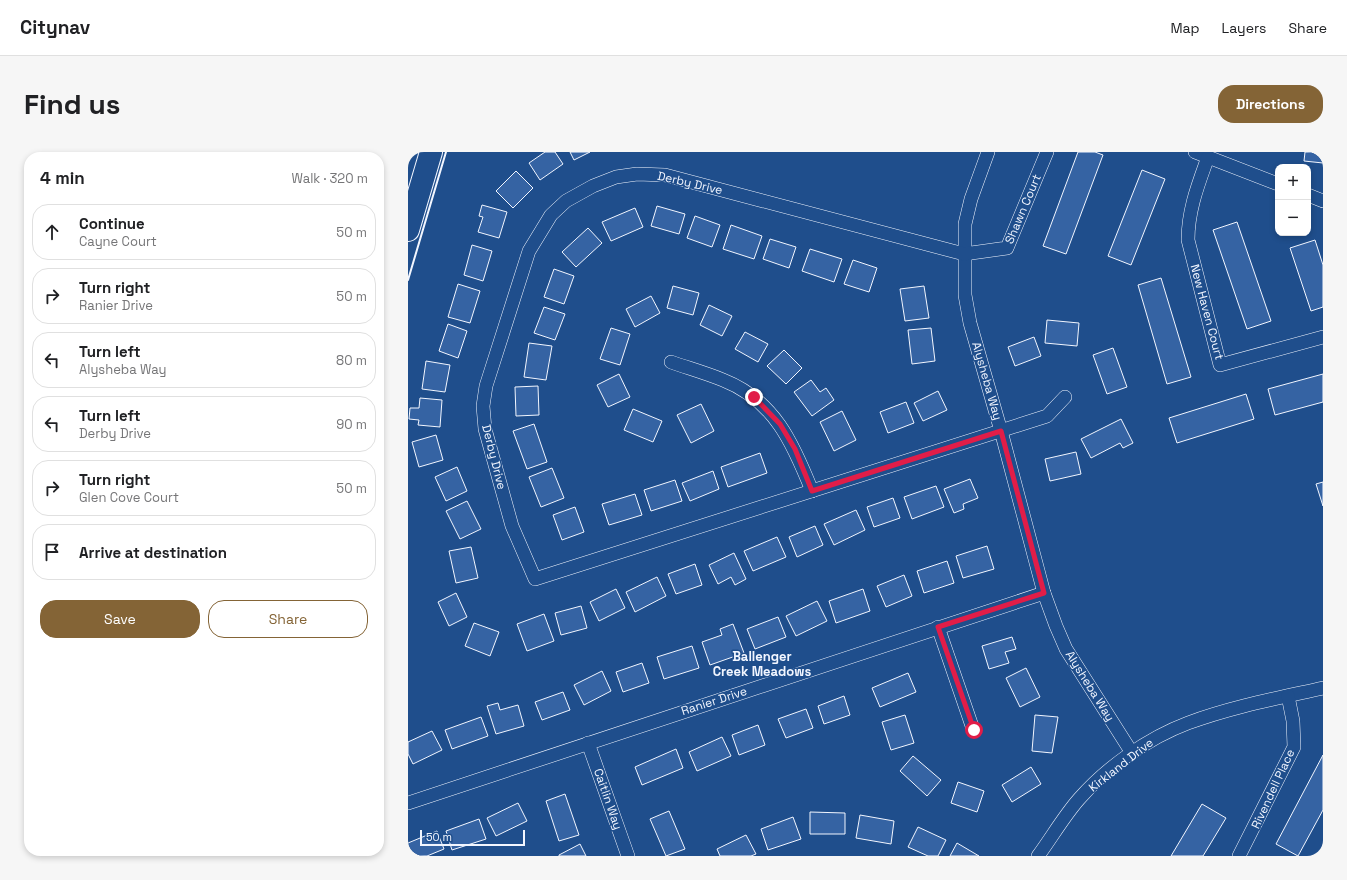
<!DOCTYPE html>
<meta charset="utf-8">
<style>
:root{--surface:#fff;--page:#f6f6f6;--text:#202124;--muted:#757577;--line:#e0e0e0;--accent:#846436}
body{margin:0;font-family:"Space Grotesk",sans-serif;background:var(--page);color:var(--text)}
.controls{position:absolute;right:12px;top:12px;display:grid;overflow:hidden;border-radius:8px;box-shadow:0 2px 6px #0003}
.controls button{width:36px;height:36px;display:grid;place-items:center;padding:0;border:0;border-bottom:1px solid var(--line);background:var(--surface);color:var(--text);font:20px sans-serif}
.scale{position:absolute;left:12px;bottom:10px;width:105px;box-sizing:border-box;padding-left:4px;border:2px solid #f2f6ff;border-top:0;font-size:11px;line-height:14px;white-space:nowrap;color:#f2f6ff;-webkit-text-stroke:3px #1f4e8c;paint-order:stroke}
.stop{position:absolute;width:12px;height:12px;margin:-9px;border:3px solid #e11d48;border-radius:50%;background:#fff}
.stop.end{background:#e11d48;border-color:#fff;box-shadow:0 1px 4px #0008}
.list{margin:0;padding:0;list-style:none}
h2{display:flex;justify-content:space-between;align-items:center;height:52px;margin:0;padding:0 16px;font-size:17px}
h2 small{font-size:13px;font-weight:400;color:var(--muted)}
.list li{display:grid;grid-template-columns:26px 1fr auto;gap:12px;align-items:center;box-sizing:border-box;height:56px;margin:0 8px 8px;padding:0 8px;border:1px solid var(--line);border-radius:16px}
.list b{display:block;font-size:15px;white-space:nowrap}
.list p{margin:0;font-size:13px;white-space:nowrap;color:var(--muted)}
.list em{font-size:13px;font-style:normal;color:var(--muted)}
.actions{display:flex;gap:8px;padding:12px 16px}
.actions a{flex:1;padding:9px 0;border:1px solid var(--accent);border-radius:16px;text-align:center;font-size:14px;color:var(--accent)}
.actions .main{background:var(--accent);color:#fff}
.icon{flex:none;width:22px;height:22px;fill:none;stroke:currentColor;stroke-width:2;stroke-linecap:round;stroke-linejoin:round}
.map{position:relative;flex:none;width:915px;height:704px;overflow:hidden;border-radius:16px}
header{display:flex;align-items:center;gap:24px;box-sizing:border-box;height:56px;padding:0 20px;background:var(--surface);border-bottom:1px solid var(--line)}
header strong{font-size:19px}
nav{display:flex;gap:22px;margin-inline-start:auto;font-size:14px}
.intro{display:flex;align-items:center;justify-content:space-between;box-sizing:border-box;height:96px;padding:0 24px}
h1{margin:0;font-size:28px}
.button{padding:10px 18px;border-radius:16px;background:var(--accent);color:#fff;font-size:14px;font-weight:700}
main{display:flex;gap:24px;padding:0 24px}
aside{flex:1;background:var(--surface);border-radius:16px;box-shadow:0 2px 6px #0003}
.map>svg:first-child{display:block}
.building{fill:#3563a3;stroke:#f2f6ff}
.lines{fill:none;stroke-linecap:round;stroke-linejoin:round}
.minor-casing{stroke:#f2f6ff;stroke-width:14}
.motorway-casing{stroke:#f2f6ff;stroke-width:24}
.minor{stroke:#1f4e8c;stroke-width:13}
.motorway{stroke:#1f4e8c;stroke-width:22}
.wall{stroke:#f2f6ff;stroke-width:2}
.route{stroke:#e11d48;stroke-width:5}
.labels{text-anchor:middle;stroke-width:3;stroke-linejoin:round;paint-order:stroke}
.street-label{font-size:12px;fill:#f2f6ff;stroke:#1f4e8c}
.neighbourhood-label{font-size:13px;font-weight:bold;fill:#f2f6ff;stroke:#1f4e8c}
</style>
<header>
<strong>Citynav</strong>
<nav><a>Map</a><a>Layers</a><a>Share</a></nav>
</header>
<div class="intro"><h1>Find us</h1><a class="button">Directions</a></div>
<main>
<aside>
<h2>4 min<small>Walk · 320 m</small></h2>
<ul class="list">
<li><svg class="icon" aria-label="ahead" viewBox="0 0 24 24"><path d="M12 20V5M6 11l6-6 6 6"/></svg><div><b>Continue</b><p>Cayne Court</p></div><em>50 m</em></li>
<li><svg class="icon" aria-label="right" viewBox="0 0 24 24"><path d="M7 20v-9h11M14 6l5 5-5 5"/></svg><div><b>Turn right</b><p>Ranier Drive</p></div><em>50 m</em></li>
<li><svg class="icon" aria-label="left" viewBox="0 0 24 24"><path d="M17 20v-9H6M10 6l-5 5 5 5"/></svg><div><b>Turn left</b><p>Alysheba Way</p></div><em>80 m</em></li>
<li><svg class="icon" aria-label="left" viewBox="0 0 24 24"><path d="M17 20v-9H6M10 6l-5 5 5 5"/></svg><div><b>Turn left</b><p>Derby Drive</p></div><em>90 m</em></li>
<li><svg class="icon" aria-label="right" viewBox="0 0 24 24"><path d="M7 20v-9h11M14 6l5 5-5 5"/></svg><div><b>Turn right</b><p>Glen Cove Court</p></div><em>50 m</em></li>
<li><svg class="icon" aria-label="arrive" viewBox="0 0 24 24"><path d="M6 21V4h12l-3 4 3 4H6"/></svg><div><b>Arrive at destination</b></div></li>
</ul>
<div class="actions"><a class="main">Save</a><a>Share</a></div>
</aside>
<div class="map">
<svg width="915" height="704" viewBox="0 0 915 704">
<rect width="100%" height="100%" fill="#1f4e8c"/>
<g class="building">
<polygon points="137,0 147,0 155,12 132,28 121,11"/>
<polygon points="162,0 182,0 166,8"/>
<polygon points="670,0 687,0 695,3 658,102 635,94"/>
<polygon points="897,0 915,0 915,11 896,9"/>
<polygon points="734,18 757,27 723,113 700,104"/>
<polygon points="108,19 125,36 105,56 88,39"/>
<polygon points="74,53 99,60 91,86 70,80 75,65 71,64"/>
<polygon points="249,54 277,62 271,82 243,74"/>
<polygon points="227,56 235,75 203,89 194,70"/>
<polygon points="287,64 312,73 304,95 279,86"/>
<polygon points="829,70 863,169 839,177 805,78"/>
<polygon points="323,73 354,84 346,107 315,97"/>
<polygon points="180,76 194,91 168,115 154,100"/>
<polygon points="362,87 388,95 381,116 355,107"/>
<polygon points="907,88 915,113 915,155 903,159 882,96"/>
<polygon points="64,93 84,99 75,129 56,123"/>
<polygon points="402,97 434,107 426,130 394,119"/>
<polygon points="445,108 469,116 461,140 436,132"/>
<polygon points="146,117 166,124 156,152 136,145"/>
<polygon points="753,126 783,225 759,232 730,133"/>
<polygon points="50,132 72,139 62,171 40,165"/>
<polygon points="265,134 291,141 285,163 259,156"/>
<polygon points="516,134 521,166 497,169 492,137"/>
<polygon points="243,144 252,161 227,175 218,157"/>
<polygon points="301,153 324,164 314,184 292,173"/>
<polygon points="136,155 157,162 147,188 126,181"/>
<polygon points="639,168 671,171 669,194 637,191"/>
<polygon points="40,172 59,179 50,206 31,199"/>
<polygon points="203,176 222,182 212,213 192,207"/>
<polygon points="523,176 527,209 504,212 500,178"/>
<polygon points="337,180 360,192 350,210 327,197"/>
<polygon points="626,185 633,204 607,214 600,195"/>
<polygon points="121,191 144,194 138,228 116,225"/>
<polygon points="705,196 719,235 699,242 685,203"/>
<polygon points="376,198 394,216 378,232 359,214"/>
<polygon points="18,209 42,213 37,240 14,237"/>
<polygon points="211,222 222,245 200,255 189,233"/>
<polygon points="915,222 915,250 867,263 860,237"/>
<polygon points="403,228 412,240 418,236 426,248 404,264 386,240"/>
<polygon points="130,234 131,263 108,264 107,235"/>
<polygon points="530,239 539,258 515,269 506,251"/>
<polygon points="838,242 846,267 769,291 761,266"/>
<polygon points="12,246 34,248 32,275 10,273 11,268 1,267 2,256 11,256"/>
<polygon points="498,250 506,271 480,281 472,260"/>
<polygon points="293,252 306,279 283,291 269,263"/>
<polygon points="225,257 254,269 245,290 216,278"/>
<polygon points="434,259 448,288 426,299 412,270"/>
<polygon points="713,267 725,291 715,296 712,291 683,306 673,287"/>
<polygon points="126,272 139,310 119,317 105,279"/>
<polygon points="28,283 35,308 11,315 4,290"/>
<polygon points="668,300 673,322 642,329 637,307"/>
<polygon points="352,301 359,321 320,335 313,315"/>
<polygon points="49,315 59,339 38,349 27,325"/>
<polygon points="144,316 156,346 133,355 121,325"/>
<polygon points="305,319 311,337 282,349 274,331"/>
<polygon points="562,327 570,346 555,352 556,357 546,361 536,337"/>
<polygon points="267,328 274,349 243,359 236,338"/>
<polygon points="915,330 915,354 908,332"/>
<polygon points="528,334 536,355 504,367 496,345"/>
<polygon points="227,342 234,363 201,373 194,352"/>
<polygon points="485,346 492,366 466,375 459,355"/>
<polygon points="59,349 73,377 52,387 38,359"/>
<polygon points="167,355 176,380 154,388 145,363"/>
<polygon points="448,358 457,378 426,393 416,372"/>
<polygon points="407,374 415,393 389,405 381,385"/>
<polygon points="369,385 378,405 345,419 336,399"/>
<polygon points="579,394 586,417 555,426 548,404"/>
<polygon points="63,395 70,426 48,431 41,399"/>
<polygon points="326,401 338,427 327,433 323,425 310,432 301,413"/>
<polygon points="539,409 546,431 516,441 509,419"/>
<polygon points="287,412 294,433 268,442 260,422"/>
<polygon points="496,423 504,444 478,455 469,434"/>
<polygon points="249,425 258,444 227,460 218,440"/>
<polygon points="208,437 217,456 191,469 182,450"/>
<polygon points="455,437 462,459 428,471 421,449"/>
<polygon points="48,441 59,465 41,474 30,450"/>
<polygon points="409,449 419,469 388,484 378,464"/>
<polygon points="173,454 179,476 153,483 147,461"/>
<polygon points="136,462 146,489 119,499 109,472"/>
<polygon points="370,465 378,485 347,497 339,477"/>
<polygon points="66,471 91,480 82,504 57,494"/>
<polygon points="325,472 336,501 302,513 294,490 314,483 312,477"/>
<polygon points="604,485 608,497 597,500 601,511 581,517 574,494"/>
<polygon points="284,494 291,516 256,527 249,505"/>
<polygon points="234,511 241,531 215,540 208,520"/>
<polygon points="618,516 632,545 612,555 598,526"/>
<polygon points="194,519 203,539 176,553 166,533"/>
<polygon points="500,521 508,540 472,555 464,536"/>
<polygon points="155,540 162,558 134,568 127,550"/>
<polygon points="436,544 442,563 416,572 410,554"/>
<polygon points="90,551 92,558 110,553 116,574 88,582 79,554"/>
<polygon points="398,557 405,576 378,586 370,567"/>
<polygon points="497,563 506,591 483,598 474,570"/>
<polygon points="627,563 650,565 644,601 624,599"/>
<polygon points="73,565 80,584 44,597 37,578"/>
<polygon points="350,573 357,593 331,603 324,583"/>
<polygon points="24,579 34,598 5,612 0,602 0,590"/>
<polygon points="314,585 323,604 289,619 281,600"/>
<polygon points="268,597 275,616 234,633 227,615"/>
<polygon points="915,603 915,658 890,704 868,692"/>
<polygon points="505,604 533,628 519,644 492,619"/>
<polygon points="623,615 633,632 604,650 594,633"/>
<polygon points="550,630 576,639 569,660 543,651"/>
<polygon points="157,642 171,683 151,689 138,649"/>
<polygon points="110,651 119,669 88,684 79,666"/>
<polygon points="794,652 818,666 795,704 763,704"/>
<polygon points="261,659 277,697 258,704 242,667"/>
<polygon points="402,660 437,661 437,682 402,682"/>
<polygon points="452,663 486,669 483,692 448,686"/>
<polygon points="385,665 393,687 360,698 353,677"/>
<polygon points="71,667 78,687 44,698 38,679"/>
<polygon points="510,675 538,688 530,704 520,704 500,695"/>
<polygon points="29,679 36,697 19,704 1,704 0,691"/>
<polygon points="338,683 348,702 343,704 312,704 309,697"/>
<polygon points="549,691 571,704 542,704"/>
<polygon points="172,692 178,704 151,704 151,703"/>
</g>
<g class="lines">
<defs>
<g id="minor">
<polyline points="580,0 563,47 557,72 557,143 562,171 593,279 636,441 648,474 658,497 724,601"/>
<polyline points="639,0 599,96 556,102 257,23 229,22 208,25 185,34 158,49 143,63 121,99 78,234 75,254 77,277 104,374 127,427 639,264 657,245"/>
<polyline points="787,0 870,32"/>
<path d="M800,5C790,33 780,58 780,88L812,213L915,185"/>
<polyline points="900,43 915,49"/>
<path d="M263,210C280,216 298,221 315,228C366,248 385,291 404,339"/>
<polyline points="530,475 565,577"/>
<polyline points="180,591 220,704"/>
<polyline points="0,651 636,441"/>
<path d="M630,704C644,685 656,664 671,647C699,615 740,586 780,571C823,555 870,546 915,536"/>
<polyline points="831,704 886,595 885,569 880,544"/>
</g>
<polyline id="motorway" points="0,78 23,0"/>
</defs>
<use href="#minor" class="minor-casing"/>
<use href="#motorway" class="motorway-casing"/>
<use href="#minor" class="minor"/>
<use href="#motorway" class="motorway"/>
<polyline class="wall" points="0,128 38,0"/>
</g>
<g class="lines">
<polyline class="route" points="346,245 372,272 387,297 404,339 593,279 636,441 530,475 566,578"/>
</g>
<g class="labels">
<g class="street-label">
<text transform="translate(282 31) rotate(13)" y="4">Derby Drive</text>
<text transform="translate(615 57) rotate(-67)" y="4">Shawn Court</text>
<text transform="translate(799 160) rotate(75)" y="4">New Haven Court</text>
<text transform="translate(579 229) rotate(74)" y="4">Alysheba Way</text>
<text transform="translate(86 305) rotate(76)" y="4">Derby Drive</text>
<text transform="translate(682 534) rotate(58)" y="4">Alysheba Way</text>
<text transform="translate(306 549) rotate(-18)" y="4">Ranier Drive</text>
<text transform="translate(713 613) rotate(-38)" y="4">Kirkland Drive</text>
<text transform="translate(865 637) rotate(-65)" y="4">Rivendell Place</text>
<text transform="translate(200 647) rotate(71)" y="4">Caitlin Way</text>
</g>
<g class="neighbourhood-label">
<text x="354" y="509">Ballenger<tspan x="354" dy="15">Creek Meadows</tspan></text>
</g>
</g>
</svg>
<div class="controls">
<button>+</button>
<button>−</button>
</div>
<div class="scale">50 m</div>
<div class="stop" style="left:566px;top:578px"></div>
<div class="stop end" style="left:346px;top:245px"></div>
</div>
</main>
